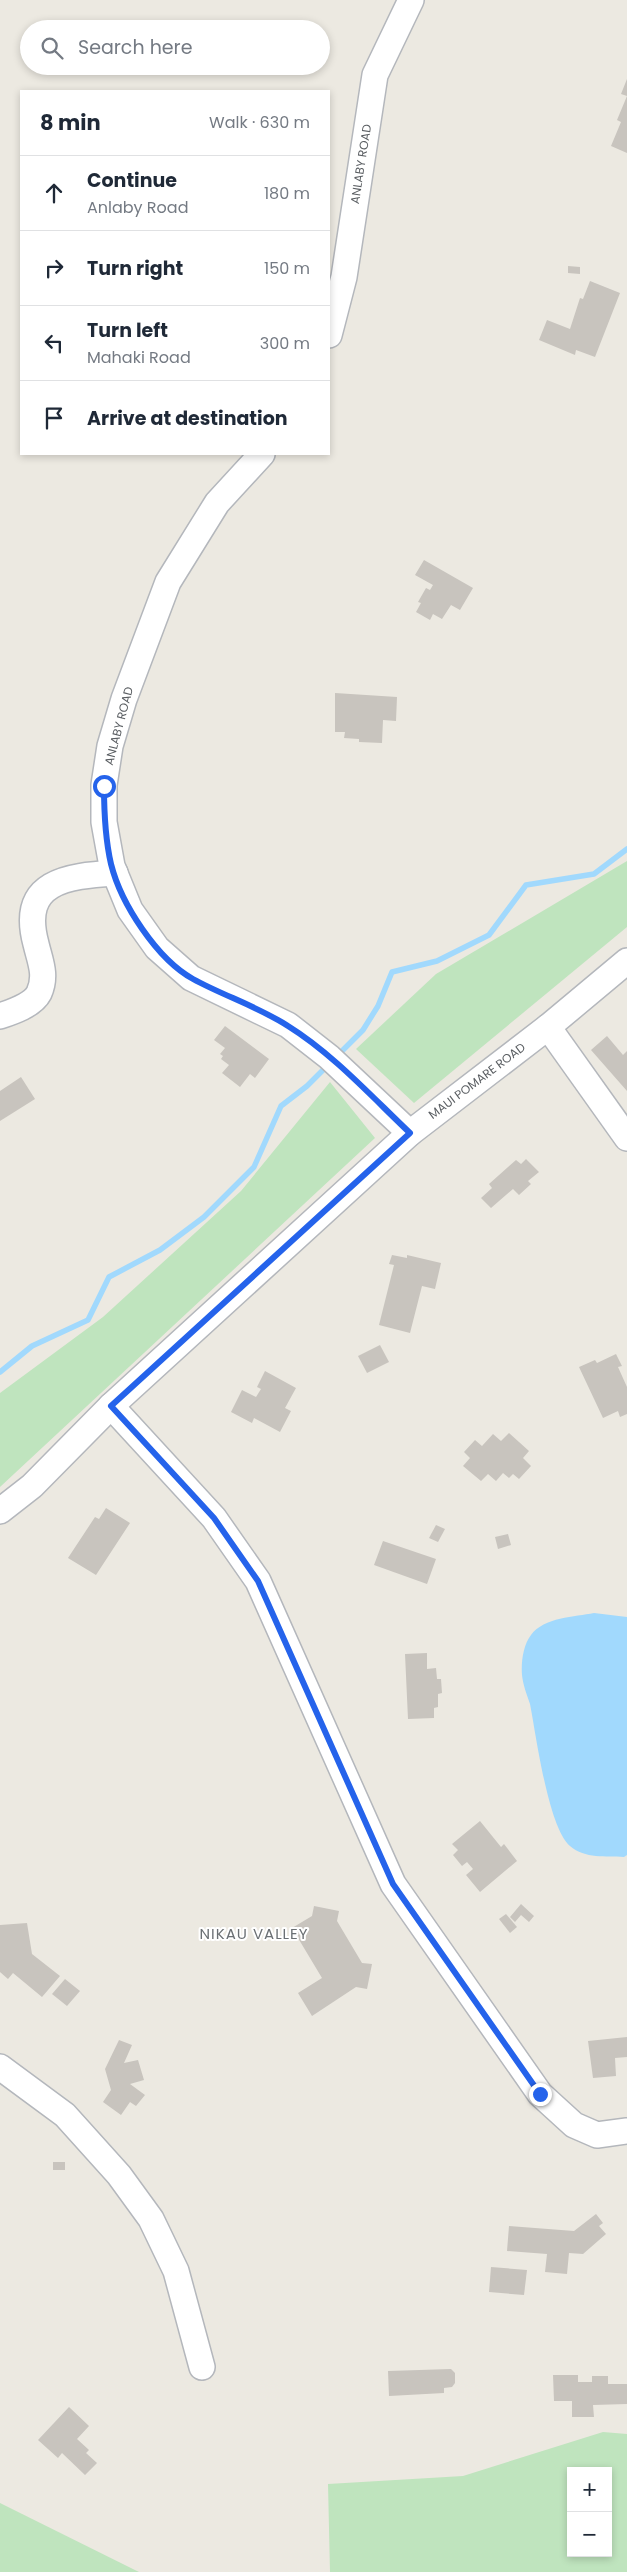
<!DOCTYPE html>
<meta charset="utf-8">
<style>
:root{--surface:#fff;--page:#f2f2f3;--text:#1f2937;--muted:#747a83;--line:#e0e1e3}
body{margin:0;font-family:Poppins,sans-serif;background:var(--page);color:var(--text)}
.controls{position:absolute;right:15px;bottom:15px;display:grid;overflow:hidden;border-radius:0px;box-shadow:0 2px 8px #0003}
.controls button{width:45px;height:45px;display:grid;place-items:center;padding:0;border:0;border-bottom:1px solid var(--line);background:var(--surface);color:var(--text);font:25px sans-serif}
.stop{position:absolute;width:15px;height:15px;margin:-11px;border:4px solid #2563eb;border-radius:50%;background:#fff}
.stop.end{background:#2563eb;border-color:#fff;box-shadow:0 1px 5px #0008}
.list{margin:0;padding:0;list-style:none}
h2{display:flex;justify-content:space-between;align-items:center;height:65px;margin:0;padding:0 20px;font-size:21px}
h2 small{font-size:16px;font-weight:400;color:var(--muted)}
.list li{display:grid;grid-template-columns:32px 1fr auto;gap:15px;align-items:center;box-sizing:border-box;height:75px;padding:0 20px;border-top:1px solid var(--line)}
.list b{display:block;font-size:19px;white-space:nowrap}
.list p{margin:0;font-size:16px;white-space:nowrap;color:var(--muted)}
.list em{font-size:16px;font-style:normal;color:var(--muted)}
.icon{flex:none;width:28px;height:28px;fill:none;stroke:currentColor;stroke-width:2;stroke-linecap:round;stroke-linejoin:round}
.map{position:relative;flex:none;width:627px;height:2572px;overflow:hidden}
.search{position:absolute;background:var(--surface);box-shadow:0 2px 8px #0003;left:20px;top:20px;width:310px;height:55px;display:flex;align-items:center;gap:12px;box-sizing:border-box;padding:0 18px;border-radius:28px;color:var(--muted);font-size:19px}
.panel{position:absolute;background:var(--surface);box-shadow:0 2px 8px #0003;left:20px;top:90px;width:310px;height:365px;border-radius:0px}
.map>svg:first-child{display:block}
.green{fill:#bfe4be;fill-rule:evenodd}
.water{fill:#a1d9fd}
.lines{fill:none;stroke-linecap:round;stroke-linejoin:round}
.stream{stroke:#a1d9fd;stroke-width:5.5}
.building{fill:#c8c4be}
.minor-casing{stroke:#b4b7bc;stroke-width:28}
.minor{stroke:#fff;stroke-width:25}
.route{stroke:#2563eb;stroke-width:6}
.labels{text-anchor:middle;stroke-width:4;stroke-linejoin:round;paint-order:stroke}
.street-label{font-size:12px;fill:#5a5e62;stroke:#fff}
.quarter-label{font-size:15px;letter-spacing:1px;fill:#6b7074;stroke:#fff}
</style>
<div class="map">
<svg width="627" height="2572" viewBox="0 0 627 2572">
<rect width="100%" height="100%" fill="#ece9e1"/>
<g class="green">
<polygon points="627,861 627,927 414,1103 356,1049 436,974"/>
<polygon points="330,1082 375,1138 0,1487 0,1393 103,1317 241,1191"/>
<path d="M603,2432L627,2434V2572H330L328,2484L463,2476ZM571,2471H608V2553H571Z"/>
<polygon points="0,2503 139,2572 0,2572"/>
</g>
<path class="water" d="M594,1613L627,1617V1855L624,1857C606,1856 585,1859 570,1846C548,1827 536,1734 530,1704C527,1695 523,1685 522,1675C521,1663 523,1645 531,1635C544,1617 575,1617 594,1613Z"/>
<g class="lines">
<g class="stream">
<polyline points="336,1057 363,1030 378,1006 392,972 437,961 489,935 526,885 594,874 627,849"/>
<polyline points="0,1372 32,1346 88,1320 109,1277 160,1250 204,1217 254,1167 281,1106 307,1086 328,1065"/>
</g>
</g>
<g class="building">
<polygon points="627,79 627,153 611,146 621,122 617,120 627,96 621,94"/>
<polygon points="568,266 580,267 580,274 568,273"/>
<polygon points="590,281 620,293 595,357 576,350 575,355 539,340 547,320 570,329 580,298 583,299"/>
<polygon points="424,560 473,588 460,610 451,605 442,619 433,614 430,620 416,612 421,603 418,602 426,588 430,590 433,585 415,575"/>
<polygon points="335,693 397,697 396,721 383,720 382,743 359,742 359,739 344,738 345,732 335,732"/>
<polygon points="225,1026 269,1059 255,1078 250,1074 240,1087 222,1073 229,1065 221,1059 223,1056 220,1054 225,1048 214,1040"/>
<polygon points="607,1036 623,1055 627,1051 627,1091 591,1050"/>
<polygon points="21,1077 35,1099 0,1121 0,1091"/>
<polygon points="526,1159 539,1172 528,1181 531,1184 519,1195 513,1189 491,1208 481,1198 492,1188 489,1184 516,1160 521,1164"/>
<polygon points="392,1255 407,1258 407,1255 441,1263 435,1289 422,1286 410,1333 379,1325 394,1265 389,1264"/>
<polygon points="380,1345 389,1362 367,1373 358,1356"/>
<polygon points="616,1354 622,1366 618,1367 627,1387 627,1414 620,1417 618,1411 603,1418 579,1367 595,1360 597,1363"/>
<polygon points="265,1371 296,1388 285,1408 291,1411 280,1432 254,1418 252,1423 231,1412 242,1390 256,1397 261,1389 257,1387"/>
<polygon points="509,1433 529,1451 523,1458 531,1466 519,1479 513,1474 509,1478 503,1473 496,1481 488,1474 481,1481 463,1466 470,1458 464,1452 475,1440 482,1446 493,1434 501,1441"/>
<polygon points="106,1508 130,1523 96,1575 68,1558 95,1517 99,1519"/>
<polygon points="436,1525 445,1529 438,1542 429,1538"/>
<polygon points="508,1534 511,1545 498,1549 495,1537"/>
<polygon points="383,1541 436,1559 427,1584 374,1565"/>
<polygon points="427,1653 427,1669 436,1668 437,1679 441,1679 442,1693 438,1694 438,1707 434,1708 434,1718 408,1719 405,1654"/>
<polygon points="480,1821 501,1847 504,1844 517,1861 480,1892 466,1875 473,1869 467,1862 462,1866 453,1855 458,1850 452,1844"/>
<polygon points="521,1904 534,1916 529,1922 521,1915 515,1922 510,1917"/>
<polygon points="314,1906 339,1911 337,1921 362,1963 372,1964 367,1989 356,1987 312,2016 298,1993 322,1978 292,1928 312,1916"/>
<polygon points="506,1914 517,1927 510,1933 499,1919"/>
<polygon points="27,1923 32,1954 60,1976 42,1997 13,1973 8,1979 0,1972 0,1925"/>
<polygon points="65,1979 80,1991 67,2006 52,1994"/>
<polygon points="627,2037 627,2057 615,2058 616,2076 593,2078 588,2041"/>
<polygon points="119,2040 132,2045 124,2063 138,2060 144,2080 130,2084 145,2095 136,2106 130,2102 121,2115 103,2102 111,2090 105,2069"/>
<rect x="53" y="2162" width="12" height="8"/>
<polygon points="596,2214 603,2223 599,2226 606,2234 583,2254 569,2253 567,2274 545,2272 547,2254 507,2251 509,2226 574,2231"/>
<polygon points="491,2267 527,2270 524,2295 489,2292"/>
<polygon points="451,2369 455,2373 455,2383 452,2387 444,2388 444,2393 389,2396 388,2371"/>
<polygon points="553,2375 578,2375 578,2382 592,2382 592,2376 608,2376 608,2384 627,2384 627,2404 593,2405 594,2417 572,2417 572,2401 554,2401"/>
<polygon points="69,2407 89,2426 77,2439 89,2450 86,2453 97,2463 85,2475 62,2453 58,2458 38,2440"/>
</g>
<g class="lines">
<defs>
<g id="minor">
<polyline points="329,335 344,277 375,75 411,0"/>
<polyline points="262,454 217,503 168,582 124,699 110,746 104,785 104,822 112,866 130,910 157,948 191,978 288,1025 329,1057 410,1133"/>
<path d="M0,1016C12,1012 33,1005 39,993C47,975 40,961 36,944C19,881 67,876 115,873"/>
<polyline points="548,1027 627,1138"/>
<polyline points="111,1406 214,1518 258,1581 393,1884 540,2094 574,2125 597,2135 627,2131"/>
<polyline points="0,1511 32,1486 111,1406 410,1133 548,1027 627,961"/>
<polyline points="0,2067 65,2115 119,2175 151,2219 176,2271 202,2367"/>
</g>
</defs>
<use href="#minor" class="minor-casing"/>
<use href="#minor" class="minor"/>
</g>
<g class="lines">
<path class="route" d="M104,786C104,812 105,838 111,864C121,904 157,959 193,979C224,996 259,1007 288,1026C333,1054 371,1096 410,1133L111,1406L214,1518L258,1581L393,1884L540,2094"/>
</g>
<g class="labels">
<g class="street-label">
<text transform="translate(361 164) rotate(-81)" y="4">ANLABY ROAD</text>
<text transform="translate(119 726) rotate(-75)" y="4">ANLABY ROAD</text>
<text transform="translate(477 1081) rotate(-37)" y="4">MAUI POMARE ROAD</text>
</g>
<g class="quarter-label">
<text x="254" y="1939">NIKAU VALLEY</text>
</g>
</g>
</svg>
<div class="controls">
<button>+</button>
<button>−</button>
</div>
<div class="stop" style="left:104px;top:786px"></div>
<div class="stop end" style="left:540px;top:2094px"></div>
<div class="search"><svg class="icon" aria-label="search" viewBox="0 0 24 24"><circle cx="10" cy="10" r="6"/><path d="M15 15l6 6"/></svg>Search here</div>
<section class="panel">
<h2>8 min<small>Walk · 630 m</small></h2>
<ul class="list">
<li><svg class="icon" aria-label="ahead" viewBox="0 0 24 24"><path d="M12 20V5M6 11l6-6 6 6"/></svg><div><b>Continue</b><p>Anlaby Road</p></div><em>180 m</em></li>
<li><svg class="icon" aria-label="right" viewBox="0 0 24 24"><path d="M7 20v-9h11M14 6l5 5-5 5"/></svg><div><b>Turn right</b></div><em>150 m</em></li>
<li><svg class="icon" aria-label="left" viewBox="0 0 24 24"><path d="M17 20v-9H6M10 6l-5 5 5 5"/></svg><div><b>Turn left</b><p>Mahaki Road</p></div><em>300 m</em></li>
<li><svg class="icon" aria-label="arrive" viewBox="0 0 24 24"><path d="M6 21V4h12l-3 4 3 4H6"/></svg><div><b>Arrive at destination</b></div></li>
</ul>
</section>
</div>
